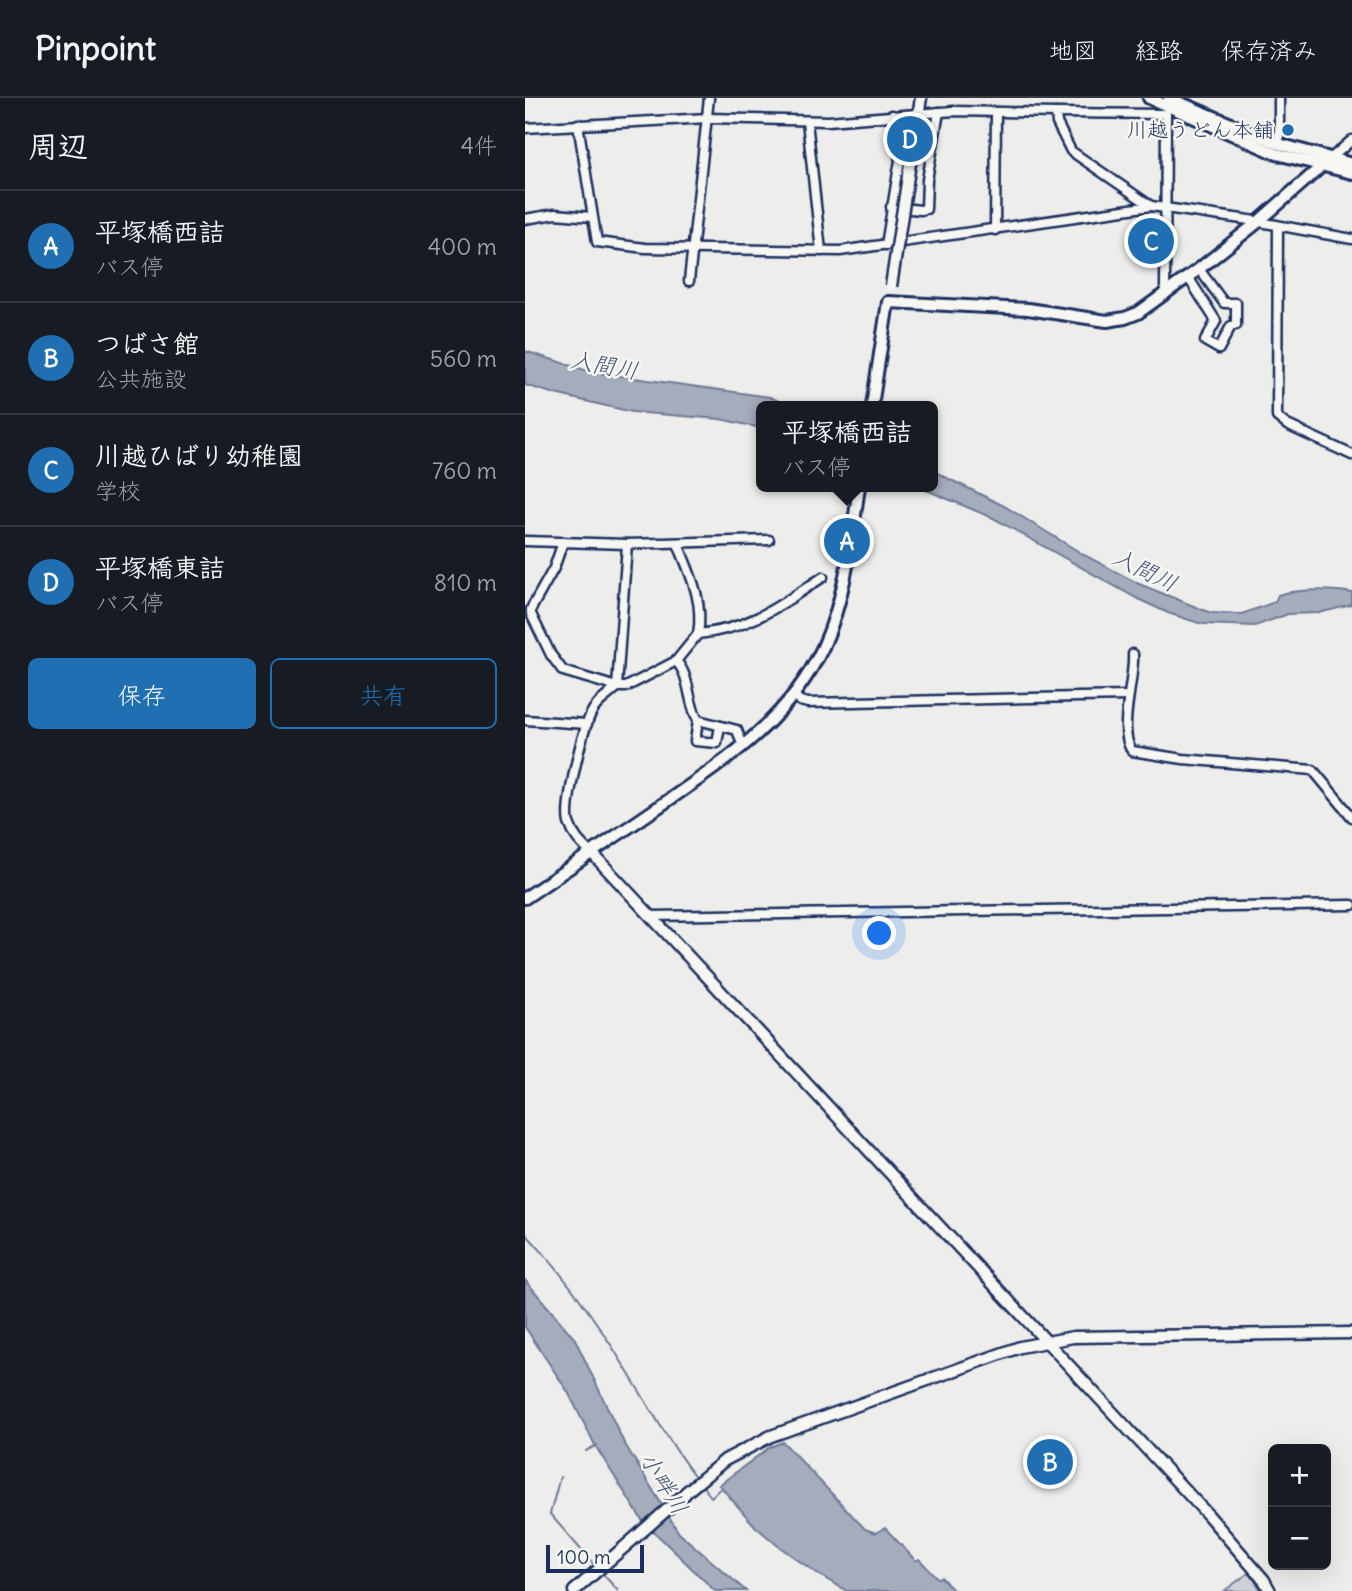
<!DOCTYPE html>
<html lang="ja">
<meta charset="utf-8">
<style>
:root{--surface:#171b24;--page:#242831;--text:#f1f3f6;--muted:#9ea1a6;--line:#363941;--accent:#1f6fb2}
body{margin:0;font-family:Delius,"Klee One",sans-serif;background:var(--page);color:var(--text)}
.controls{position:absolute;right:21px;bottom:21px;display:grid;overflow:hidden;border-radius:10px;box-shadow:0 7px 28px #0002}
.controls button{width:63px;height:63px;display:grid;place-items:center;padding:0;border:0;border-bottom:2px solid var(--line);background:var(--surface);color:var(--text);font:35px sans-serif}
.scale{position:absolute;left:21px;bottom:18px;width:98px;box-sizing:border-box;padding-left:7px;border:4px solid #1b2f5e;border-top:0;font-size:19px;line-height:24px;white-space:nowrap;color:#1b2f5e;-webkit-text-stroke:5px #f6f6f2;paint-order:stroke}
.you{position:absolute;left:355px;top:836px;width:24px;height:24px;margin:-18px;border:5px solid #fff;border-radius:50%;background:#1a73e8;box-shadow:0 0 0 10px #1a73e833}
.badge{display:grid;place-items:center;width:46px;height:46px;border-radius:50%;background:var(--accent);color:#fff;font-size:23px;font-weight:700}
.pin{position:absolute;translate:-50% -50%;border:4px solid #fff;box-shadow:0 2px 7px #0006}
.popup{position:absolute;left:231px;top:303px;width:182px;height:91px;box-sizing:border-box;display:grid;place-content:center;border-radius:10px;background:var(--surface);filter:drop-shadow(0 2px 5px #0005);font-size:23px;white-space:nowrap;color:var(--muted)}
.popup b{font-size:26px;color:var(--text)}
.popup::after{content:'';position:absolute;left:50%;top:100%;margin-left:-14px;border:14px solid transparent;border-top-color:var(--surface)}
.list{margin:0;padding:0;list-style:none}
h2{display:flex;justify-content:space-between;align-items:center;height:91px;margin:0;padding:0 28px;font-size:30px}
h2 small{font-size:23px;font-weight:400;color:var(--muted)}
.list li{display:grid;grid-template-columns:46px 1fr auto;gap:21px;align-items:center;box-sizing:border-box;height:112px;padding:0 28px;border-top:2px solid var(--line)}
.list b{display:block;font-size:26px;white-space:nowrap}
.list p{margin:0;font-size:23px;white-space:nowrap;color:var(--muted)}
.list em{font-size:23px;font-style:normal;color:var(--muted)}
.actions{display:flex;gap:14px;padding:21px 28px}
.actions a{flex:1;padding:16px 0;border:2px solid var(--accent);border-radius:10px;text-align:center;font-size:24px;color:var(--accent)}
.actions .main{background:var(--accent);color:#fff}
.map{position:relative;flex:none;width:827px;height:1493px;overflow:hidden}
header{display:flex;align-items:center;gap:42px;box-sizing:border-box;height:98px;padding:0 35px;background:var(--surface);border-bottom:2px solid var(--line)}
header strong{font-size:33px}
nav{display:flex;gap:38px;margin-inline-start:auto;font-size:24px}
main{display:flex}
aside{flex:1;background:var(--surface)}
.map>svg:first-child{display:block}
.green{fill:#ced2d7;stroke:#74809a;stroke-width:2}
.water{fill:#a5acbc;stroke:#6e7a96;stroke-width:2}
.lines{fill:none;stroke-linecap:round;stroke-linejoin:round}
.stream{stroke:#6e7a96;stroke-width:2}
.minor-casing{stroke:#1b2f5e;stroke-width:13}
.tertiary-casing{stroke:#1b2f5e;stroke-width:15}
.secondary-casing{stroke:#1b2f5e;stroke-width:16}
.minor{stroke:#f6f6f2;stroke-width:8}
.tertiary{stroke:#f6f6f2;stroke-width:10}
.secondary{stroke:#f6f6f2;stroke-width:10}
.tertiary-bridge-casing{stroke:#1b2f5e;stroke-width:15;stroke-linecap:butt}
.tertiary-bridge{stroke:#f6f6f2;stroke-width:10}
.poi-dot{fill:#1f6fb2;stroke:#f6f6f2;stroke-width:2.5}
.labels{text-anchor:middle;stroke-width:5;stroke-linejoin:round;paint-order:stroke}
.poi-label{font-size:21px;fill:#1b2f5e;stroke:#f6f6f2;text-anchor:end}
.water-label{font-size:23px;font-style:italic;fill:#44547a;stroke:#f6f6f2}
</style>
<header>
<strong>Pinpoint</strong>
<nav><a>地図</a><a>経路</a><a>保存済み</a></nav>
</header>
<main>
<aside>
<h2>周辺<small>4件</small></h2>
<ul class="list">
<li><span class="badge">A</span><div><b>平塚橋西詰</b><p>バス停</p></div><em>400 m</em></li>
<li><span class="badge">B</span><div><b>つばさ館</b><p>公共施設</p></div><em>560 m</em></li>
<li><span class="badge">C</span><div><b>川越ひばり幼稚園</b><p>学校</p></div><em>760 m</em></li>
<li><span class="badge">D</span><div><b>平塚橋東詰</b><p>バス停</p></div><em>810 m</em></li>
</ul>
<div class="actions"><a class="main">保存</a><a>共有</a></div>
</aside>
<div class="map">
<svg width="827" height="1493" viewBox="0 0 827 1493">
<rect width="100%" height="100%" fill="#edeeec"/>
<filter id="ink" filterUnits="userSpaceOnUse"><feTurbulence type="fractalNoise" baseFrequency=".0143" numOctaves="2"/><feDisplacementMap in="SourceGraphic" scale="14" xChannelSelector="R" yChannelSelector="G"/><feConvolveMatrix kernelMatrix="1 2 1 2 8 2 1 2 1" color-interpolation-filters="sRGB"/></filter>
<g filter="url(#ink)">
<polygon class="green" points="725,1474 736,1493 699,1493"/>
<g class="water">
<polygon points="0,253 66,274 245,299 265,308 236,308 236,330 195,321 107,314 30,296 0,287"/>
<path d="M408,373L479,408L561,458L614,486L686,515L717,516L750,504L753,497C769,491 810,491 827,495V507L793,515L763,516L730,528L677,526L643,515L613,501L468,420L394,389H408Z"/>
<polygon points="0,1182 50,1241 98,1343 154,1435 221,1493 190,1493 117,1422 71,1349 43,1294 0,1229"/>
<polygon points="258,1344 340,1431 351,1435 360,1430 391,1463 394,1461 412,1480 416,1479 429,1493 322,1493 294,1477 252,1447 230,1428 194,1387 245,1349"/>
</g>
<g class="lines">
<g class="stream">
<path d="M0,1135C42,1179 76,1229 107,1281C128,1315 147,1349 171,1380"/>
<polyline points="61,1353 72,1347"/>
<polyline points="35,1379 25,1416 71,1469"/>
<polyline points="177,1387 186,1399 197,1389"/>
<polyline points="77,1475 93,1493"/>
</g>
<defs>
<g id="minor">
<polyline points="531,15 641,16 640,197"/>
<polyline points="282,23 296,153"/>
<polyline points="53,26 72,144 120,150 315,153 626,108"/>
<polyline points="0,30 183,20 303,23 429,13 531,15 532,25 546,53 626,108 724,122 827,141"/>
<polyline points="754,46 754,0"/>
<polyline points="805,61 827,42"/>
<polyline points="366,109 396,112 401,111 402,82 414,14"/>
<polyline points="0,121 30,116 67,119"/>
<polyline points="753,128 752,319 762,327 827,357"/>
<polyline points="470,132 471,14"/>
<polyline points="361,147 375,62 367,17"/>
<polyline points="663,179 691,223 680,243 694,251 706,228 711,227 711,205 699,205 674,171"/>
<polyline points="164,183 184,0"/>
<polyline points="0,443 102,446 244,442"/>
<polyline points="38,444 29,470 6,511 6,516 26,557 38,573 92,589 101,589 151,563"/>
<path d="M153,446C165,476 179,503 173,536"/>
<path d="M608,556C610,581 592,632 607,653L658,661L788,672L827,719"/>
<polyline points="268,596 275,603 283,605 602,598"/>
<polyline points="0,622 62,626"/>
<polyline points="173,622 170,643 192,645 195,628"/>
<path d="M218,649L212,632L173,622C162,603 166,579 151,563L173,536C226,531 255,507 298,479"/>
<path d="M67,755C57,748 48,737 44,725C39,708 58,628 68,612C74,602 85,597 92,589L102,446"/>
<polyline points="127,818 827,807"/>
</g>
<g id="tertiary">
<polyline points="383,78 396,0"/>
<polyline points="67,755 683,1417 739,1482 745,1493"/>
<polyline points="160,1395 200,1362 246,1338 495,1249 548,1239 827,1235"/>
<polyline points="49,1493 160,1396"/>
</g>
<g id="secondary">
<polyline points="624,0 752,56 827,75"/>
<polyline points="644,0 754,46 827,66"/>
<polyline points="347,308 363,204 503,211 582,223 600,220 613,215 674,171 733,124 805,61"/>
<path d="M0,800C44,770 88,740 132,710C197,665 263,624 298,549C321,498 326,443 334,389"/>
</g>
</defs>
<use href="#minor" class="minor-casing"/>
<use href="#tertiary" class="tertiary-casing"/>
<use href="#secondary" class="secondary-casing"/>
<use href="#minor" class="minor"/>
<use href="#tertiary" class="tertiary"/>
<use href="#secondary" class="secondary"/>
<defs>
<polyline id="tertiary-bridge" points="366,188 383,78"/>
</defs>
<use href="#tertiary-bridge" class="tertiary-bridge-casing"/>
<use href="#tertiary-bridge" class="tertiary-bridge"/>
</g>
</g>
<circle class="poi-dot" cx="763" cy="32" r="7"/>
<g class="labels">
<g class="poi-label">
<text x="749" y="39">川越うどん本舗</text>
</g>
<g class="water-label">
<text transform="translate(79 267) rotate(10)" y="8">入間川</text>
<text transform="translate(620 472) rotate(26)" y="8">入間川</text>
<text transform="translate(139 1385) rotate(58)" y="8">小畔川</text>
</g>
</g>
</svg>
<div class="controls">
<button>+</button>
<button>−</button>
</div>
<div class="scale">100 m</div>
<div class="you"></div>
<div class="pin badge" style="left:322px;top:443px">A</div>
<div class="popup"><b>平塚橋西詰</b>バス停</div>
<div class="pin badge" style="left:525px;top:1364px">B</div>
<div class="pin badge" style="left:626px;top:143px">C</div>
<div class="pin badge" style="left:385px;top:41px">D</div>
</div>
</main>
